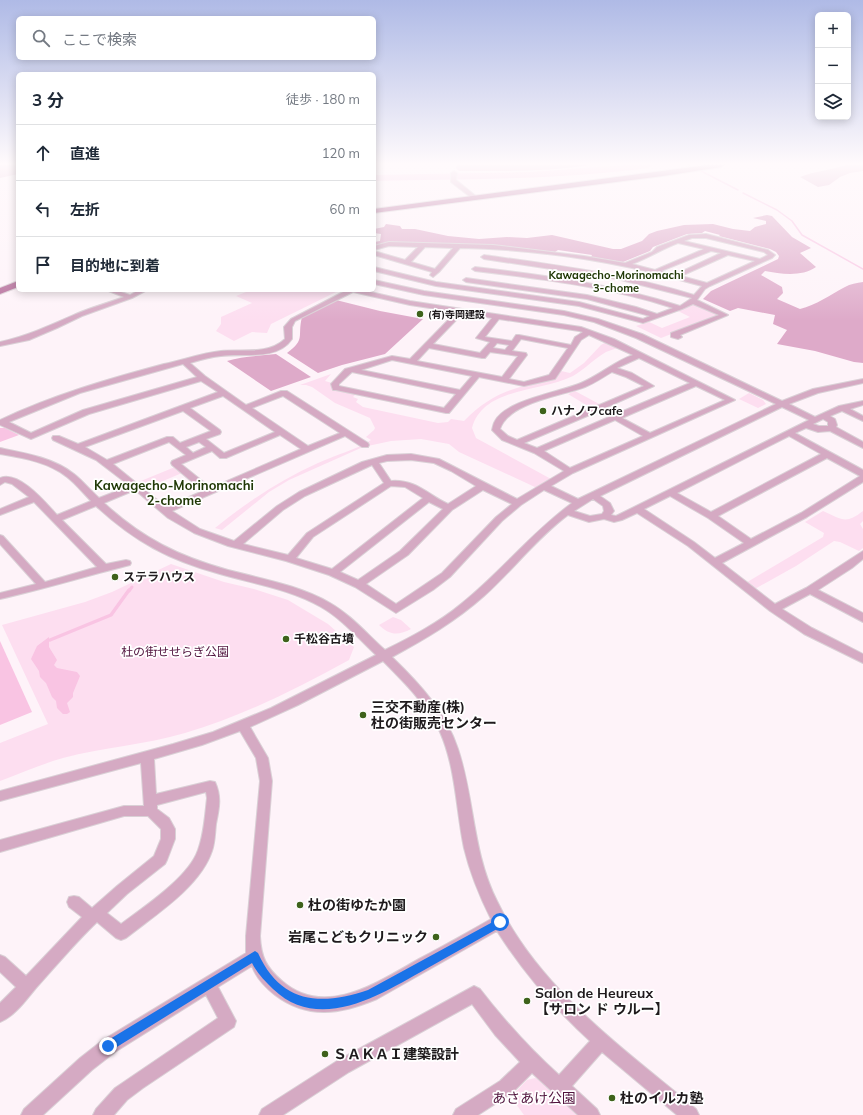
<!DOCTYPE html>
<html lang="ja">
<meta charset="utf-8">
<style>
:root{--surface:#fff;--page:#f2f2f3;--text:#1f2937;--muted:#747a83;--line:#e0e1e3}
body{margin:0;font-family:Mulish,"Noto Sans JP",sans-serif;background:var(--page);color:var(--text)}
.controls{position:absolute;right:12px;top:12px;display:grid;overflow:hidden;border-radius:6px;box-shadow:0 2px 10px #0003}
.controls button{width:36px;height:36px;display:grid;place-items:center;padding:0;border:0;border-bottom:1px solid var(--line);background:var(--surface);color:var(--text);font:20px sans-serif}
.stop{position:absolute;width:12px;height:12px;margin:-9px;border:3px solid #1a73e8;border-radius:50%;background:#fff}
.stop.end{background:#1a73e8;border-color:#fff;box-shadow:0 1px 4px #0008}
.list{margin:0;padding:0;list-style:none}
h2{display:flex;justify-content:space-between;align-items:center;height:52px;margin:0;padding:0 16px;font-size:17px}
h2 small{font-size:13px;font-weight:400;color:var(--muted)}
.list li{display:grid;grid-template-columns:26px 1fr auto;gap:12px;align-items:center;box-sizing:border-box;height:56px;padding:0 16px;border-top:1px solid var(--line)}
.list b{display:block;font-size:15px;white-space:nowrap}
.list em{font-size:13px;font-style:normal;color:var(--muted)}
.icon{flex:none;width:22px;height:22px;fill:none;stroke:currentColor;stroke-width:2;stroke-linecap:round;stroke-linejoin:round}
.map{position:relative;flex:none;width:863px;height:1115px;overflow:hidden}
.search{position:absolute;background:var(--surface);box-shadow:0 2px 10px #0003;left:16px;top:16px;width:360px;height:44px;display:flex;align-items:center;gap:10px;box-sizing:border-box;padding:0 14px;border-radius:6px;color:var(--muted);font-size:15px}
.panel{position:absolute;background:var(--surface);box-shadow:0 2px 10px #0003;left:16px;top:72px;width:360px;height:220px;border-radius:6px}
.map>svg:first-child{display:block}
.green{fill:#fddef0}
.forest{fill:#deaac9}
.water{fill:#f9c4e3}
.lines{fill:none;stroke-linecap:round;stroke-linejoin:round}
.stream-far2{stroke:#f9c4e3;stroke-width:1.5}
.stream-far1{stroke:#f9c4e3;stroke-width:3}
.stream{stroke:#f9c4e3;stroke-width:3.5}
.river{fill:#f9c4e3;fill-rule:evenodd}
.minor-casing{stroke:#dad0d6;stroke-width:2}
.major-casing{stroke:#dad0d6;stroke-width:2}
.minor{fill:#d5aac3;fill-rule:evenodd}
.major{fill:#b36897;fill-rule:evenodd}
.route{fill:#1a73e8}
.poi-dot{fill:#3e621b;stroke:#fff;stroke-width:1.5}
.labels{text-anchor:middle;stroke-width:3.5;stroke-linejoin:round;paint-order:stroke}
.far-poi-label{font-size:10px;font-weight:bold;fill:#1f1b1d;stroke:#fff;text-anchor:start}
.far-neighbourhood-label{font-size:11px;font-weight:bold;fill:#203806;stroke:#fff}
.poi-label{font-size:12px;font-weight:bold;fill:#1f1b1d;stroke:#fff;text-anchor:start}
.park-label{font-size:12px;fill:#51143e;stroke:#fff}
.neighbourhood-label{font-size:13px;font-weight:bold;fill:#203806;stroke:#fff}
.near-poi-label{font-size:14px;font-weight:bold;fill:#1f1b1d;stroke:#fff;text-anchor:start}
.near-park-label{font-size:14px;fill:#51143e;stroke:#fff}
</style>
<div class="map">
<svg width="863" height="1115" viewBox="0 0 863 1115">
<rect width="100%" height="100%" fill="#fef3f9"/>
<g class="green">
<polygon points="251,290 340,290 271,324 267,333 252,332 234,341 216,331 221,324 221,317 252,303 236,296"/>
<polygon points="692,304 718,314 718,316 661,338 636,326 649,322 662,328 690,317 678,311"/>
<path d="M608,341L620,347C616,349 610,350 606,352C594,359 585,369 573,376C541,392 483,387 472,428L476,438L551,479L537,488L459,452L449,444L421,439L391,441L363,447L289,480L269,492L222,530L215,528C247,502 280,480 318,463C335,455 356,450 371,440L366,437L374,430L375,428L370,418L335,403L312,387L306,385H300L331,374L325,381L332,383L334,389L356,394L353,397L358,399L356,402L363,407L438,423L448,422L451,419L464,421C495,390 516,388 556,378L561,371L570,373L584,363L601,345Z"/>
<polygon points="575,391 601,405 593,409 568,394"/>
<polygon points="749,393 763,400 766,404 758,408 739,399"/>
<polygon points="175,467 182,473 144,489 136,483"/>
<path d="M823,511C842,519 845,525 863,511V521L860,524L863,529V548L859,551L840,542L834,541L796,566L753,590L744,584L823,537L824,533L805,522Z"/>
<path d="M171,564L224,582L254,589L288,600L328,624L354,647L349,660C296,689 243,716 185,733C145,745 103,747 63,758C42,764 21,773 0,781V743L48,724L2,625L85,602L112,592Z"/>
<path d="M393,617L401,620L411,629C398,636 389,635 379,625Z"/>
<polygon points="535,1078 541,1080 578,1115 524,1115 511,1097 527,1080"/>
</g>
<g class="forest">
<polygon points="0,165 18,165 18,174 0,178"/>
<path d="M457,165H589C546,172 503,171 459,171L456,168Z"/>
<path d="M846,165H863V171L850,173L840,177L829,185L818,187L800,177C815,171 831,170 846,165Z"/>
<path d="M767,215L772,216L792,237L811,248L800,253L816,267C802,277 781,274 765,271L761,275L782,287L783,293L777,299L800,309C816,305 830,295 845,287C850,284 857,283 863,282V363L854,362L815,351L777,344L787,330L773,324L775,315L738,308L730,311L703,299L711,291L778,259L779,256L776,252L770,249L719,236L720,235L705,231L702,233L687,234L653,247L650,251L623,262L591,257L592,255L558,250L555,252L496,245L388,242L374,246V242L380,241L381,234L374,233V229L384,227L386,224L400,226L402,229H415L448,236L479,239L507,237L527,238L552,235L613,249H621L642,241L649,234L657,231L684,225L713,224L733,229L750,231L755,227L766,224V221L753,218Z"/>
<path d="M336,300L380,311L423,319L385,354L342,365L318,373L287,353C306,339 297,337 302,317Z"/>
<path d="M276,354L311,377L271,391L227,361C242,356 260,356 276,354Z"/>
</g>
<g class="water">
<polygon points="0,428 5,428 19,435 0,442"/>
<polygon points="49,637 49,647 57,660 54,665 57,668 77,672 80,676 73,693 73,697 67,703 70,712 67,714 63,714 57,708 56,701 52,697 46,683 40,677 39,671 31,659 37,646"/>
<polygon points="0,641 32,712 0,725"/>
</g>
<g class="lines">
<g class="stream-far2">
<polyline points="689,165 695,168"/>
<polyline points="701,171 738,190"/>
<polyline points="743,193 777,210 792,221 802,235 863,269"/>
</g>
<polyline class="stream-far1" points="129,591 132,587"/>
<polyline class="stream" points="50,640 111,615 129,590"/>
<path class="river" d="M626,165H653L648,168C557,180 465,179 374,181V175L531,172Z"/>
<defs>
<g id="minor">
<polygon points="454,171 457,173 456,180 477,197 477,199 473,199 451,182 451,173"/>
<path d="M706,234L768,250L775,255L772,258L710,286L705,289L697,300L728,315L680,335L682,337L678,339L671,337V333L719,315L693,304L682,309L643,323L579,306L436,286L374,271V267L436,282L579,302L643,319L650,316L587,299L466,282L463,280L466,278L587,295L636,307L657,314L673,308C609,287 542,279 475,271L472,269L475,267C544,275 613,284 680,306L692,298L617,279L484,259L481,257L484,255C555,265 626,274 694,295L702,286C679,280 655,273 632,268C576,256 517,249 460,248L439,272L433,277L430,275L432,272L374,255V251L405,260L418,247L389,246L374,250V246L389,242L493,245L584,256L625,263L652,252L657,247L689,235ZM692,238H706L764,252L768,255L760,259L684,241ZM678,243L704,249L655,270L632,264C648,258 662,249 678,243ZM425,247L453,248L435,269L411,262ZM711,251L721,253L674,275L661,271ZM728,255L755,261L707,283L681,276Z"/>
<path d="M374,280L424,291L564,311L598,319L642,334L782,401L813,389L863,379V383L818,393L789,404L815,417L839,406L863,401V405L850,409L863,416V421L842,411L830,416L835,419L837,425L836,427L863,442V448L830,431L818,432L806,428L795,433L863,470V482L807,517L722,563L775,604L806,588L863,551V559L852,568L818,590L863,613V622L810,594L782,609L812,628L863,654V663L804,634L770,611L688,546L637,513L622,520L614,522L604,519L589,522L568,515C537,538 513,570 484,596C456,621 425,639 392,657C419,683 446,712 458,749C475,800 472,851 497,901C539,989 623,1048 696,1109L699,1115H677L602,1052L572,1086L597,1109L600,1115H578L532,1073L512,1093L478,1115H453L456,1109L500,1081L520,1062L495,1035L472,1004L349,1072L283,1115H259L262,1109L337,1061L474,986L480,989C504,1020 530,1049 559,1075L590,1041C554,1008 523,972 497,931L377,999C341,1014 308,1020 275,995C265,987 256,978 252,966L218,987L236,1021L234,1027L143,1088L127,1100L114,1115H93L96,1109L115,1088L218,1018L206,995L115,1052L92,1070L43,1115H21L24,1109L80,1058L103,1040L246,953V936L260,781L256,758L240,731L202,745L154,759L156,794L210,781L215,782C222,797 219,809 216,824C215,833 215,843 212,851C200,887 155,915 126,938L121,940L116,938L97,922C75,943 56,966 36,988C26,1000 15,1016 0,1022V1003L16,987L0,972V955L5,957L26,976L82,917L69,907L67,902L69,897L74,896L79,897L92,908L117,886L154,856L161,839V829L148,816H124L0,852V840L124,806H144L141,763L0,801V791L173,744L213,732L271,708L376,655C358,638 342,619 321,607C290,589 254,584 220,574C169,560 135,542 96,506L62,520L106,564L126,560L130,561L131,563L130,565C86,576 44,589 0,599V593L36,584L0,544V535L3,536L45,582L97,567L34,502L0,515V509L29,497L12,484L5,482L0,485V478C19,470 46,503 57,515L91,501C83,493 76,484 67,477C48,462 23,458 0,454V448C25,453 54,458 74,474C83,481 90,490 99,498L130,486L96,460L53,440L52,438L53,436H59L78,444L218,392L201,381L89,414L31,439L0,425V420C53,395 108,379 164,364C183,360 202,353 221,351C242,349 268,355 285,339L284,327L291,319L347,290H362L410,301L581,327L614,339L735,400L573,473L551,486L578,499L776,404L636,338L594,322L564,315L424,295L374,284ZM353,292L410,305L456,312L410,359L392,356L345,369L331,384L333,390H336L446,413H449L479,377L524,386L555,379L581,340L589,335L633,355C615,361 600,375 581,383C560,392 506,400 495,421C493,424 493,427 492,430L502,440L534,453L564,471L517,499L439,459L411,454L387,455L362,462L299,492L277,506L234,541L200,529L172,511L345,436L362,447H368L369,445L368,443L287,391H281L246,405L205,376L190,363C200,360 210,357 221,356C243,353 277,361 292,339V327L295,321ZM463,313L492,318L476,338L490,342L480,353L433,344ZM499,319L579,331L583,332L575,337L571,345L519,335H516L512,341L485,337ZM521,339L568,348L549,375L524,382L509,379L527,355L526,353L512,351ZM497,343L509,345L505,350L493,348ZM429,348L482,358H485L490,352L518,356L502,377L417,361ZM639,358L690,383L616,414L605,408L654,386L632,373L617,368ZM392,360L472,376L460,390L361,370ZM183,364L197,377L83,410L31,433L9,422L80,393ZM352,372L456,394L444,408L339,386V384ZM612,372L626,377L644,386L517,440L508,436L500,429C509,402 562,396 585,387C595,383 603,377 612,372ZM696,386L725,400L650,433L622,418ZM223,396L275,432L224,453L206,439L220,434L221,432L220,430L190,408ZM283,396L340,433L308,446L252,408ZM782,407L809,420L616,516L611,515L614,511L610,503L600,496ZM183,411L211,431L180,443L173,437H167L107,460L85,447ZM599,411L609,417L537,448L524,443ZM823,419L828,422V426H819L813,424ZM615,420L643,436L570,468L544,451ZM280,435L301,449L211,488L181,464L212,451L220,458H226ZM789,436L821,454L711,512L677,493ZM169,442L186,455L172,461L171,463L172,465L203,491L166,507L113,464ZM199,442L206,447L193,453L186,447ZM827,458L860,476L801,513L751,539L718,516ZM411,460L434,463L451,471L476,486L448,504C428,495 416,479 391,481L379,463L387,461ZM372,465L384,483L307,533L288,555L243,544L283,510L305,496ZM391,486L405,487L423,498L332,569L296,558L313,537ZM135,490L168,518L194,533L228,546L286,561L329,575L355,587L396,613L433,590L450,577L502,521L521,505L544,490L572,503C531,533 500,573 461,604C438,623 411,637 385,650C367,634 351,615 330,603C299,585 262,579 228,570C178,556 142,538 104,503ZM483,490L512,504L496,517L442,573L396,604L366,584L408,555L452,510ZM670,496L708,518L744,543L715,558L694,542L644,509ZM593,499L603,506L604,511L602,514L590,516L574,511ZM429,502L443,509L400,551L358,580L340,572ZM383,661C404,682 427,705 440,732C456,768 456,810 464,848C470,873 480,897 491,919C467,933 443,946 419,959C378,982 325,1019 282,981C266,967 261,957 260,936L272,781L268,758L250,727L298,705ZM206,792L207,798C205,815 204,834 198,850C189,877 144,907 121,924L107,913L127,894L165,864L167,860L175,839V829L169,818L157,809V805Z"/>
<path d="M106,290H115L130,295L139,290H147L132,298L82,316L57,328L29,340L0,346V342C27,336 51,325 76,314C92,307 108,303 124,297Z"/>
</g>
<g id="major">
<polygon points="708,165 724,165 721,167 663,176 374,213 374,209"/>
<polygon points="18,281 18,287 0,294 0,288"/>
</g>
</defs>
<use href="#minor" class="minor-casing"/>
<use href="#major" class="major-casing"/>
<use href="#minor" class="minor"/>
<use href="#major" class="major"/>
</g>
<linearGradient id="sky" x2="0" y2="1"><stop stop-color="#afbae6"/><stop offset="0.51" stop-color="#fffafc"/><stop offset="1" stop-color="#fffafc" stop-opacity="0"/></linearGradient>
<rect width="863" height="321" fill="url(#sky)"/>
<path class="route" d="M500,918L504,919L505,922L504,925C478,940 452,954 426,969C381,994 320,1034 273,989C265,981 257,973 252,963L112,1050L108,1051L105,1050L103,1046L105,1042L255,951L258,953C281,1004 321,1006 368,990Z"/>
<g class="poi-dot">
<circle cx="420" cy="314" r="4"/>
<circle cx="543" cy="411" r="4"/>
<circle cx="115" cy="577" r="4"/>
<circle cx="286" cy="639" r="4"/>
<circle cx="363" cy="715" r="4"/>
<circle cx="300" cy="905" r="4"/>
<circle cx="436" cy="937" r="4"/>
<circle cx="527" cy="1001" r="4"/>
<circle cx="325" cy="1054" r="4"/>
<circle cx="612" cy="1098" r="4"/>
</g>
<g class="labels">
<g class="far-poi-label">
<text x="428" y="318">(有)寺岡建設</text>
</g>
<g class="far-neighbourhood-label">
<text x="616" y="279">Kawagecho-Morinomachi<tspan x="616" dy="13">3-chome</tspan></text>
</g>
<g class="poi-label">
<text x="551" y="415">ハナノワcafe</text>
<text x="123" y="581">ステラハウス</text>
<text x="294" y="643">千松谷古墳</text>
</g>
<g class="park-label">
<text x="175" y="656">杜の街せせらぎ公園</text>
</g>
<g class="neighbourhood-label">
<text x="174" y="490">Kawagecho-Morinomachi<tspan x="174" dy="15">2-chome</tspan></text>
</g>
<g class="near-poi-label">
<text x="371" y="712">三交不動産(株)<tspan x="371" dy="16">杜の街販売センター</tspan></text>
<text x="308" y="910">杜の街ゆたか園</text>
<text x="428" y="942" text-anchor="end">岩尾こどもクリニック</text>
<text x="535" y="998">Salon de Heureux<tspan x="535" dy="16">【サロン ド ウルー】</tspan></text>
<text x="333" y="1059">ＳＡＫＡＩ建築設計</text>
<text x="620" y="1103">杜のイルカ塾</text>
</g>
<g class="near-park-label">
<text x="534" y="1103">あさあけ公園</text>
</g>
</g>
</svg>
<div class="controls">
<button>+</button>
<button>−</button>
<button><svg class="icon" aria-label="layers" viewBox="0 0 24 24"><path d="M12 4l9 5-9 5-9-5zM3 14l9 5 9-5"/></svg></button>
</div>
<div class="stop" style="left:500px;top:922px"></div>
<div class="stop end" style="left:108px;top:1046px"></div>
<div class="search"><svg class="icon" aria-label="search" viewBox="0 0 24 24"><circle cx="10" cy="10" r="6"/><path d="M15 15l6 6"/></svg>ここで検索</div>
<section class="panel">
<h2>3 分<small>徒歩 · 180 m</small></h2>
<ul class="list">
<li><svg class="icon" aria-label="ahead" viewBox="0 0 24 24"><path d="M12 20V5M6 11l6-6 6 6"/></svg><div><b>直進</b></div><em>120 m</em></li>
<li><svg class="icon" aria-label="left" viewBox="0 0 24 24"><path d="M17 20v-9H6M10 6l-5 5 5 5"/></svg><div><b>左折</b></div><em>60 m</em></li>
<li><svg class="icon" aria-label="arrive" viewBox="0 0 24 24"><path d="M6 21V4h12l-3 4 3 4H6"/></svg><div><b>目的地に到着</b></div></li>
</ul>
</section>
</div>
